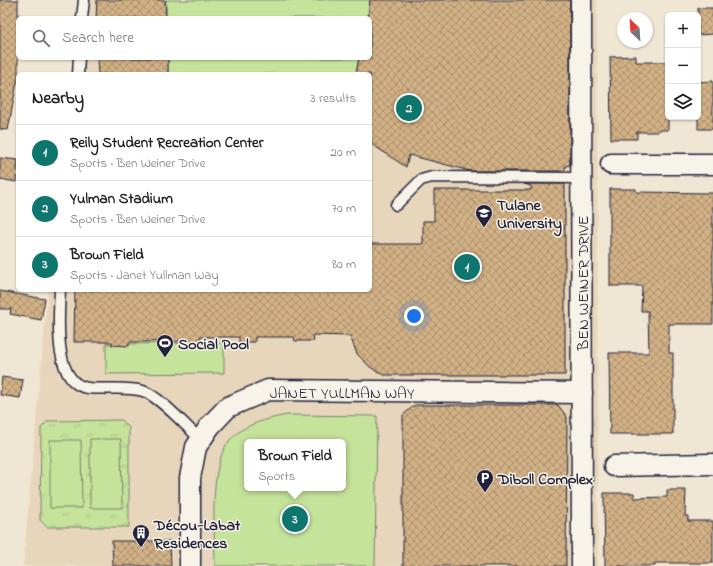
<!DOCTYPE html>
<meta charset="utf-8">
<style>
:root{--surface:#fff;--page:#f6f6f6;--text:#202124;--muted:#757577;--line:#e0e0e0;--accent:#0f766e}
body{margin:0;font-family:"Indie Flower",sans-serif;background:var(--page);color:var(--text)}
.controls{position:absolute;right:12px;top:12px;display:grid;overflow:hidden;border-radius:6px;box-shadow:0 1px 3px #0004}
.controls button{width:36px;height:36px;display:grid;place-items:center;padding:0;border:0;border-bottom:1px solid var(--line);background:var(--surface);color:var(--text);font:20px sans-serif}
.compass{position:absolute;left:617px;top:12px;width:36px;height:36px;border-radius:50%;background:var(--surface);box-shadow:0 1px 3px #0004;rotate:335deg}
.you{position:absolute;left:414px;top:316px;width:14px;height:14px;margin:-10px;border:3px solid #fff;border-radius:50%;background:#1a73e8;box-shadow:0 0 0 6px #1a73e833}
.badge{display:grid;place-items:center;width:26px;height:26px;border-radius:50%;background:var(--accent);color:#fff;font-size:13px;font-weight:700}
.pin{position:absolute;translate:-50% -50%;border:2px solid #fff;box-shadow:0 1px 4px #0006}
.popup{position:absolute;left:244px;top:439px;width:102px;height:52px;box-sizing:border-box;display:grid;place-content:center;border-radius:6px;background:var(--surface);filter:drop-shadow(0 1px 3px #0005);font-size:13px;white-space:nowrap;color:var(--muted)}
.popup b{font-size:15px;color:var(--text)}
.popup::after{content:'';position:absolute;left:50%;top:100%;margin-left:-8px;border:8px solid transparent;border-top-color:var(--surface)}
.list{margin:0;padding:0;list-style:none}
h2{display:flex;justify-content:space-between;align-items:center;height:52px;margin:0;padding:0 16px;font-size:17px}
h2 small{font-size:13px;font-weight:400;color:var(--muted)}
.list li{display:grid;grid-template-columns:26px 1fr auto;gap:12px;align-items:center;box-sizing:border-box;height:56px;padding:0 16px;border-top:1px solid var(--line)}
.list b{display:block;font-size:15px;white-space:nowrap}
.list p{margin:0;font-size:13px;white-space:nowrap;color:var(--muted)}
.list em{font-size:13px;font-style:normal;color:var(--muted)}
.icon{flex:none;width:22px;height:22px;fill:none;stroke:currentColor;stroke-width:2;stroke-linecap:round;stroke-linejoin:round}
.map{position:relative;flex:none;width:713px;height:566px;overflow:hidden}
.search{position:absolute;background:var(--surface);box-shadow:0 1px 3px #0004;left:16px;top:16px;width:356px;height:44px;display:flex;align-items:center;gap:10px;box-sizing:border-box;padding:0 14px;border-radius:6px;color:var(--muted);font-size:15px}
.panel{position:absolute;background:var(--surface);box-shadow:0 1px 3px #0004;left:16px;top:72px;width:356px;height:220px;border-radius:6px}
.map>svg:first-child{display:block}
.built{fill:#e7d6bc;fill-rule:evenodd}
.grass{fill:url(#grass-tufts);stroke:#74826b}
.pitch{fill:#c6e39b;stroke:#74826b;fill-rule:evenodd}
.building{fill:url(#building-cross-hatch);stroke:#22223b}
.lines{fill:none;stroke-linecap:round;stroke-linejoin:round}
.service-casing{stroke:#22223b;stroke-width:13}
.minor-casing{stroke:#22223b;stroke-width:23}
.service{stroke:#f7f3e8;stroke-width:10}
.minor{stroke:#f7f3e8;stroke-width:20}
.labels{text-anchor:middle;stroke-width:3;stroke-linejoin:round;paint-order:stroke}
.poi-label{font-size:16px;font-weight:bold;fill:#22223b;stroke:#f7f3e8;text-anchor:start}
.street-label{font-size:16px;fill:#22223b;stroke:#f7f3e8}
</style>
<div class="map">
<svg width="713" height="566" viewBox="0 0 713 566">
<defs>
<pattern id="grass-tufts" width="24" height="20" patternUnits="userSpaceOnUse"><rect width="24" height="20" fill="#c6e39b"/><path d="M3 7l-1-3M5 7V3M7 7l1-3M15 17l-1-3M17 17v-4M19 17l1-3" fill="none" stroke="#aac286"/></pattern>
<pattern id="building-cross-hatch" width="8" height="8" patternUnits="userSpaceOnUse"><rect width="8" height="8" fill="#d2b185"/><path d="M0 0l8 8M0 8l8-8" fill="none" stroke="#aa906e"/></pattern>
</defs>
<rect width="100%" height="100%" fill="#f0e6d4"/>
<filter id="ink" filterUnits="userSpaceOnUse"><feTurbulence type="fractalNoise" baseFrequency=".025" numOctaves="2"/><feDisplacementMap in="SourceGraphic" scale="8" xChannelSelector="R" yChannelSelector="G"/><feConvolveMatrix kernelMatrix="1 2 1 2 8 2 1 2 1" color-interpolation-filters="sRGB"/></filter>
<g filter="url(#ink)">
<path class="built" d="M81,0H597L598,566H23L48,290H370V74H73L75,58H370V18H79ZM247,442H343V488H247Z"/>
<polygon class="grass" points="122,420 129,428 129,527 47,527 40,520 41,428 48,421"/>
<g class="pitch">
<polygon points="166,0 370,0 368,18 166,18"/>
<polygon points="168,58 359,58 356,74 168,74"/>
<polygon points="224,343 224,373 106,374 106,344"/>
<path d="M287,415L377,416L375,566H215C215,531 208,468 229,441C243,424 267,419 287,415ZM247,442H343V488H247Z"/>
<polygon points="90,439 121,439 122,508 90,508"/>
<polygon points="50,440 81,440 82,508 50,508"/>
</g>
<g class="building">
<polygon points="0,0 18,0 18,82 17,82 8,130 0,129"/>
<polygon points="97,0 165,0 166,18 96,18"/>
<polygon points="370,0 570,0 570,165 565,166 565,171 470,171 409,155 406,167 370,143 370,74 356,74 359,58 370,58 370,18 368,18"/>
<polygon points="698,8 713,8 713,34 698,35"/>
<polygon points="636,56 636,62 668,62 668,130 658,130 658,132 637,132 637,139 611,139 610,57"/>
<polygon points="97,58 168,58 168,74 98,74"/>
<polygon points="713,81 713,129 698,129 698,82"/>
<polygon points="0,158 18,160 16,182 0,179"/>
<polygon points="524,184 565,184 565,375 384,375 370,367 357,354 350,336 313,335 314,341 295,341 294,337 255,337 255,342 239,342 239,337 200,337 200,341 129,342 129,346 112,345 112,342 74,342 75,290 370,290 370,244 423,244 423,221 434,221 434,190 531,190 531,186"/>
<polygon points="610,189 636,189 636,192 713,193 713,324 669,324 669,353 673,353 673,434 610,434 609,353 649,353 648,311 641,311 642,286 610,286"/>
<polygon points="0,291 45,299 41,320 10,314 11,309 0,309"/>
<polygon points="2,377 23,380 20,398 0,395"/>
<polygon points="415,405 558,405 567,417 566,566 403,566 403,415"/>
<polygon points="667,490 686,490 685,516 688,516 688,521 713,521 713,563 655,563 655,566 605,566 604,493 634,493 634,498 667,497"/>
<polygon points="112,541 170,541 171,566 113,566"/>
</g>
<g class="lines">
<defs>
<g id="service">
<polyline points="82,18 84,0"/>
<polyline points="78,74 79,58"/>
<polyline points="396,205 421,180 432,177 581,178"/>
<path d="M60,290C59,315 52,384 88,388C106,390 125,386 143,391C159,396 187,427 201,440"/>
</g>
<g id="minor">
<polyline points="581,0 582,566"/>
<polyline points="611,164 713,164"/>
<polyline points="614,466 713,464"/>
<polyline points="190,566 190,478 196,447 210,426 228,407 268,390 582,393"/>
</g>
</defs>
<use href="#service" class="service-casing"/>
<use href="#minor" class="minor-casing"/>
<use href="#service" class="service"/>
<use href="#minor" class="minor"/>
</g>
</g>
<defs>
<symbol id="university-pin" viewBox="-11 -11 22 30"><path d="M0 17L-7.5 6A9.5 9.5 0 1 1 7.5 6Z" fill="#22223b" stroke="#f7f3e8"/><path d="M0-5L7-2L0 1L-7-2ZM-4 1L0 2.5L4 1V4Q0 6-4 4Z" fill="#fff"/></symbol>
<symbol id="stadium-pin" viewBox="-11 -11 22 30"><path d="M0 17L-7.5 6A9.5 9.5 0 1 1 7.5 6Z" fill="#22223b" stroke="#f7f3e8"/><path d="M0-5a6.5 5 0 1 0 0 10a6.5 5 0 1 0 0-10ZM-3.5-1.8h7v3.6h-7Z" fill="#fff"/></symbol>
<symbol id="parking-pin" viewBox="-11 -11 22 30"><path d="M0 17L-7.5 6A9.5 9.5 0 1 1 7.5 6Z" fill="#22223b" stroke="#f7f3e8"/><path d="M-3.5-5.5H1a3.5 3.5 0 0 1 0 7H-1V5.5H-3.5ZM-1-3.4V-.6H.8a1.4 1.4 0 0 0 0-2.8Z" fill="#fff"/></symbol>
<symbol id="building-pin" viewBox="-11 -11 22 30"><path d="M0 17L-7.5 6A9.5 9.5 0 1 1 7.5 6Z" fill="#22223b" stroke="#f7f3e8"/><path d="M-4-6H4V6H1V3H-1V6H-4ZM-2.5-4.3h1.7v1.8h-1.7ZM.8-4.3h1.7v1.8H.8ZM-2.5-1h1.7V.8h-1.7ZM.8-1h1.7V.8H.8Z" fill="#fff"/></symbol>
</defs>
<g fill-rule="evenodd">
<use href="#university-pin" x="474" y="203" width="20" height="27"/>
<use href="#stadium-pin" x="155" y="333" width="20" height="27"/>
<use href="#parking-pin" x="475" y="468" width="20" height="27"/>
<use href="#building-pin" x="131" y="523" width="20" height="27"/>
</g>
<g class="labels">
<g class="poi-label">
<text x="497" y="210">Tulane<tspan x="497" dy="18">University</tspan></text>
<text x="178" y="349">Social Pool</text>
<text x="498" y="484">Diboll Complex</text>
<text x="154" y="530">Décou-Labat<tspan x="154" dy="18">Residences</tspan></text>
</g>
<g class="street-label">
<text transform="translate(582 283) rotate(-90)" y="6">BEN WEINER DRIVE</text>
<text x="342" y="398">JANET YULLMAN WAY</text>
</g>
</g>
</svg>
<div class="controls">
<button>+</button>
<button>−</button>
<button><svg class="icon" aria-label="layers" viewBox="0 0 24 24"><path d="M12 4l9 5-9 5-9-5zM3 14l9 5 9-5"/></svg></button>
</div>
<svg class="compass" viewBox="-18 -18 36 36"><path d="M0-13l5 13h-10z" fill="#e53935"/><path d="M0 13l5-13h-10z" fill="#757577"/></svg>
<div class="you"></div>
<div class="pin badge" style="left:467px;top:267px">1</div>
<div class="pin badge" style="left:409px;top:108px">2</div>
<div class="pin badge" style="left:295px;top:519px">3</div>
<div class="popup"><b>Brown Field</b>Sports</div>
<div class="search"><svg class="icon" aria-label="search" viewBox="0 0 24 24"><circle cx="10" cy="10" r="6"/><path d="M15 15l6 6"/></svg>Search here</div>
<section class="panel">
<h2>Nearby<small>3 results</small></h2>
<ul class="list">
<li><span class="badge">1</span><div><b>Reily Student Recreation Center</b><p>Sports · Ben Weiner Drive</p></div><em>20 m</em></li>
<li><span class="badge">2</span><div><b>Yulman Stadium</b><p>Sports · Ben Weiner Drive</p></div><em>70 m</em></li>
<li><span class="badge">3</span><div><b>Brown Field</b><p>Sports · Janet Yullman Way</p></div><em>80 m</em></li>
</ul>
</section>
</div>
